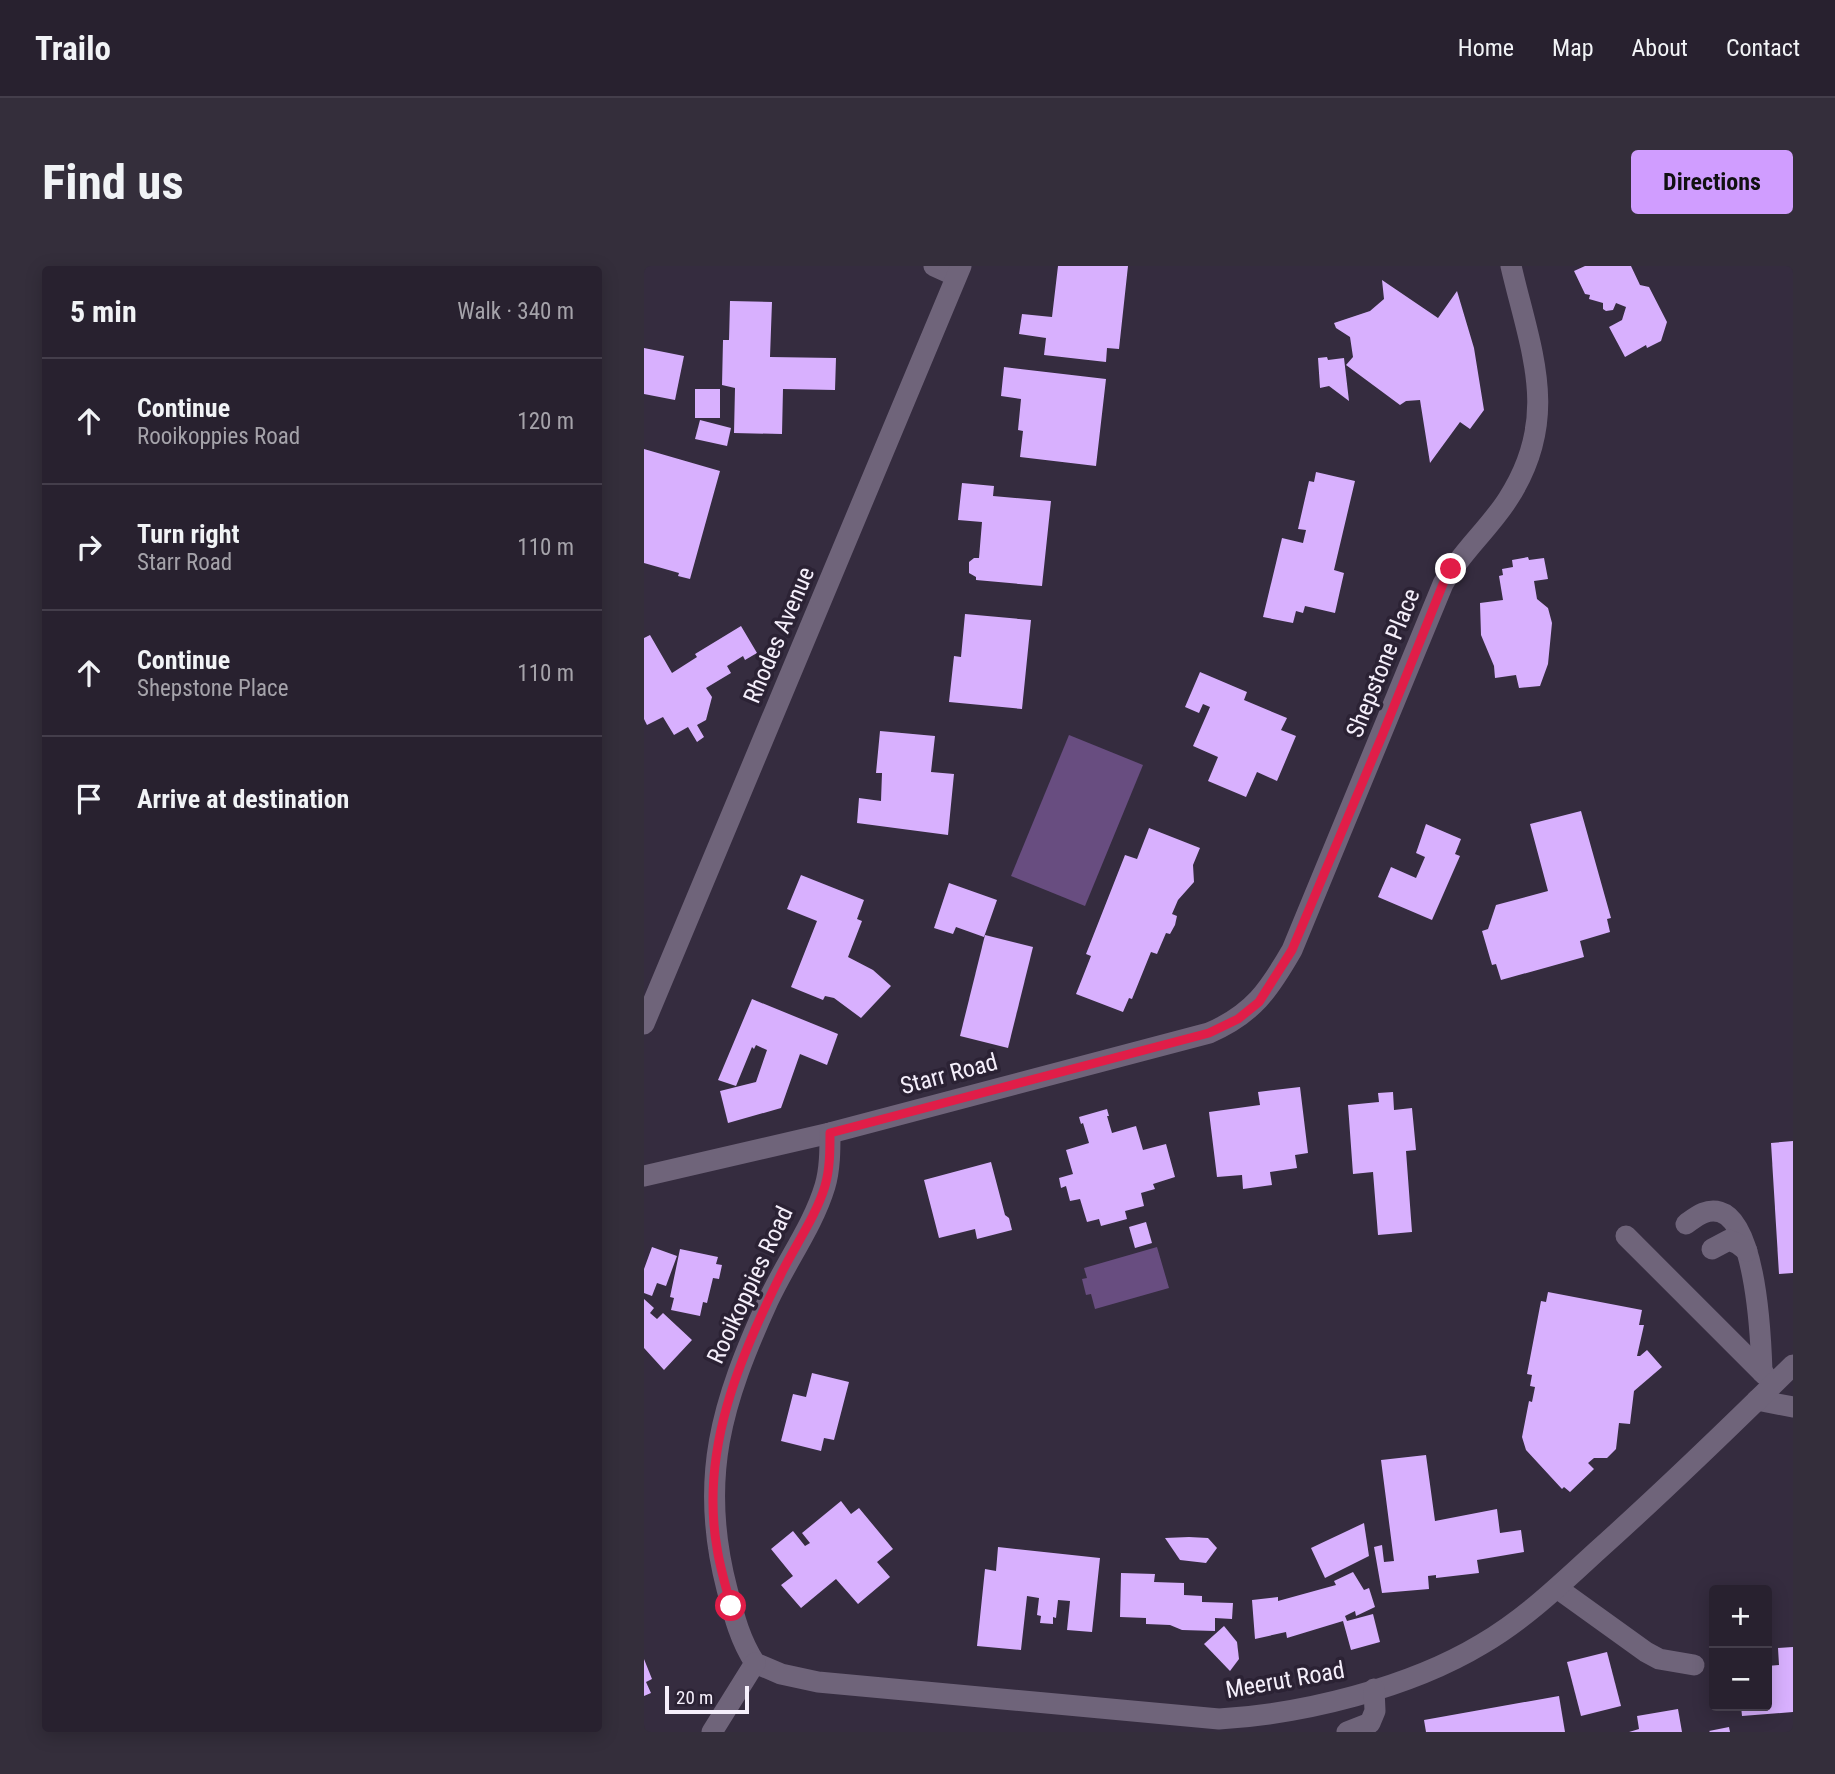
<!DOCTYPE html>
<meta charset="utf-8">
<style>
:root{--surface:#28212f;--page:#342e3b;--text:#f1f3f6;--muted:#a5a3aa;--line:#443e4b;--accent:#d09dff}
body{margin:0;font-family:"Roboto Condensed",sans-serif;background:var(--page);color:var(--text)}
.controls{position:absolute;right:21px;bottom:21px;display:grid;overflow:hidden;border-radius:7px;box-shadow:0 4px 18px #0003}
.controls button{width:63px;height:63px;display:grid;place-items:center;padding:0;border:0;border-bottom:2px solid var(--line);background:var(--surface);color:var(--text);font:35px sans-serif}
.scale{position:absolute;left:21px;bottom:18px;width:84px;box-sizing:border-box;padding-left:7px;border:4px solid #f5effb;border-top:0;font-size:19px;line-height:24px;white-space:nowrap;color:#f5effb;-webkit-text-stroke:5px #2b2234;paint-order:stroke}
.stop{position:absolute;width:21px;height:21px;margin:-16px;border:5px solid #e11d48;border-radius:50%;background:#fff}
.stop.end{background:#e11d48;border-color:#fff;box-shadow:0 2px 7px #0008}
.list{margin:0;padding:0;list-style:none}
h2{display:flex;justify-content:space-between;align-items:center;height:91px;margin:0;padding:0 28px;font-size:30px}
h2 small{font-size:23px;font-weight:400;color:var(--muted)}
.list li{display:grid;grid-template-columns:46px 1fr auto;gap:21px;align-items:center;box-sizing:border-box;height:126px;padding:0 28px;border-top:2px solid var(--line)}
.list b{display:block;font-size:26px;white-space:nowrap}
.list p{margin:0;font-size:23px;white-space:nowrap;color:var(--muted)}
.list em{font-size:23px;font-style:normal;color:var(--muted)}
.icon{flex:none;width:38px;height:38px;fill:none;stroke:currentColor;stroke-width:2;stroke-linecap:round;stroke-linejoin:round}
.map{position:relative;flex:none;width:1149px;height:1466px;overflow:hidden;border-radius:7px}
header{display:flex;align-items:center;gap:42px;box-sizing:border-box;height:98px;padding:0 35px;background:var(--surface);border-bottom:2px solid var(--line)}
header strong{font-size:33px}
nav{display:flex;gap:38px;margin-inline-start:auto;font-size:24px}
.intro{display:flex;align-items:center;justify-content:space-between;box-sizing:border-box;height:168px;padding:0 42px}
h1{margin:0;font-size:49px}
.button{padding:18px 32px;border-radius:7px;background:var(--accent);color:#111;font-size:24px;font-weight:700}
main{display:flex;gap:42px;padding:0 42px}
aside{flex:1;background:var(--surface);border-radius:7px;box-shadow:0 4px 18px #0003}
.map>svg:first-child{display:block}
.green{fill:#684d80}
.building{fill:#d8b0fe}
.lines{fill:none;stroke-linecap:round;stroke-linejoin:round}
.minor{stroke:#6f647a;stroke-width:21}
.route{stroke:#e11d48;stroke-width:9}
.labels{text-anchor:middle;stroke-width:7;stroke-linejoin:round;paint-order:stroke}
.street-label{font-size:24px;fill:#f5effb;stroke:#2b2234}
</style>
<header>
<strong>Trailo</strong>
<nav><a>Home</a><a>Map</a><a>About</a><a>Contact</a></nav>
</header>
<div class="intro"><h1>Find us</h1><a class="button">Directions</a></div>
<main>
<aside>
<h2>5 min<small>Walk · 340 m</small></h2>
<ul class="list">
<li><svg class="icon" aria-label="ahead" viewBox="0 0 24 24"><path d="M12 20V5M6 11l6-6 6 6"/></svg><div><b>Continue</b><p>Rooikoppies Road</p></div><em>120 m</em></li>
<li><svg class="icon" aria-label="right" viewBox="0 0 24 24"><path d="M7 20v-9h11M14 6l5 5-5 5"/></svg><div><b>Turn right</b><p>Starr Road</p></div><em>110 m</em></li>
<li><svg class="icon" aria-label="ahead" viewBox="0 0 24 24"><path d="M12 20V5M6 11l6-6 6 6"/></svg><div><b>Continue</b><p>Shepstone Place</p></div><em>110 m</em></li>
<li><svg class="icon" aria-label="arrive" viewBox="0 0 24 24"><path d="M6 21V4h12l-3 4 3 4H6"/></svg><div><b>Arrive at destination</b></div></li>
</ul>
</aside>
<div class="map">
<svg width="1149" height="1466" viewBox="0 0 1149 1466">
<rect width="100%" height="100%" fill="#352c3f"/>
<g class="green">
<polygon points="425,469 499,499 441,640 367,610"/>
<polygon points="513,981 525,1022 451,1043 447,1028 442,1029 438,1013 443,1012 440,1002"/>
</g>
<g class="building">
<polygon points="414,0 484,0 475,83 463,82 462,96 400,89 402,72 375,68 378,48 408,51"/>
<polygon points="941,0 987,0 996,19 1005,21 1023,56 1017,75 1003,82 1002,79 981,91 965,61 978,54 982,41 972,37 969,44 962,45 959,43 959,37 945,33 946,29 941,28 930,5"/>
<polygon points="738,14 794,52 813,25 830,82 840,144 826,163 816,156 786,197 776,134 762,135 756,139 702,99 709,91 706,71 692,62 690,57 726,45 740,33"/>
<polygon points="86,35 128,36 126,91 192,92 191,124 139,123 138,168 90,167 91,122 78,119 79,74 85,74"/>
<polygon points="0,82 40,90 31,134 0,128"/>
<polygon points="683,91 684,94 700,92 705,135 685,120 676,122 674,92"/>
<polygon points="360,101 462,113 452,200 376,191 379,165 374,164 377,133 357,130"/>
<rect x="51" y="123" width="25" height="29"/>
<polygon points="56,154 87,162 83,180 51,173"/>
<polygon points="0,183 76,205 46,313 34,310 35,307 0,297"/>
<polygon points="672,206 711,215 690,304 700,307 691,347 661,340 659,347 652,345 649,357 619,351 638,272 659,277 662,264 654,263 665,215 670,216"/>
<polygon points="318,217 350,220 349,230 407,235 398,320 332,314 332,311 325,307 325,296 330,292 335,292 338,256 314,254"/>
<polygon points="884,291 885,294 900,292 904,313 890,315 893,333 904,342 908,357 904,398 896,420 875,422 872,409 851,412 850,400 837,369 836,337 859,334 855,310 859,309 858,303 869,301 868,294"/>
<polygon points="321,348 387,354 378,443 305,436 310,390 317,391"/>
<polygon points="97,360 113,387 101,394 99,390 83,400 87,407 62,422 68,431 62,454 53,459 60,471 53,476 44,461 30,469 19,451 3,459 0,453 0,372 6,369 28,407 53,391 51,388"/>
<polygon points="556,406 603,426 600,434 643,452 637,464 652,470 633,515 613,506 602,531 564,515 574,491 549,480 566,441 559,438 555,447 541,441"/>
<polygon points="236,465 291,470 287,506 310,508 304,569 213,557 215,532 237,535 238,507 232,507"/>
<polygon points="937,545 967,652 963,653 966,666 936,675 940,691 857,714 852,698 848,699 838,665 844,663 852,639 904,625 886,558"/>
<polygon points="782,558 817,573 811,588 816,590 788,654 734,631 747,601 772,612 781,591 772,587"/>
<polygon points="505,562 556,582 549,599 550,616 534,634 528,648 533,650 531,659 526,668 522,667 513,688 507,686 488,733 485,732 479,746 432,728 447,690 442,688 481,589 493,593"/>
<polygon points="157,609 220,634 213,653 218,655 204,691 229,704 247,720 217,752 190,732 181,730 179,734 147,721 173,655 143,643"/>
<polygon points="305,617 353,634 340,671 312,661 309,668 290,662"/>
<polygon points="341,669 389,681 364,782 316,770"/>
<polygon points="108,733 194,768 183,799 156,788 137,842 84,857 76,825 112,816 123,784 112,779 110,783 108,781 92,820 74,814"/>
<polygon points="656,821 664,887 651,889 653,902 626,906 628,919 599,923 598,909 573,911 565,846 616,839 614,826"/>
<polygon points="749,826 750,844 768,842 772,884 762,885 768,966 734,969 729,906 709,908 704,839 735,836 734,827"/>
<polygon points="463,843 465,850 463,850 468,867 492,860 499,884 522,878 531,911 509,918 511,923 497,927 500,940 481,945 483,953 457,960 455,953 443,956 436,933 426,935 422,920 417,922 415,912 429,908 422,884 445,877 439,857 437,858 435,851"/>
<polygon points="1149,875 1149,1007 1135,1008 1127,877"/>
<polygon points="347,896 361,949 365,952 368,964 333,973 331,963 295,972 280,914"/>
<polygon points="502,956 508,977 491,982 485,961"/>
<polygon points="8,981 33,990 22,1020 13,1017 8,1030 0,1027 0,1003"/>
<polygon points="36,983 74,991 72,998 78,999 75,1013 69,1012 63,1037 59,1036 56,1050 27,1044 30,1032 26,1031"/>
<polygon points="904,1026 998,1044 995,1059 1000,1059 993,1090 996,1090 1003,1084 1018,1101 990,1125 986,1158 975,1157 972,1183 963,1192 950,1192 944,1197 950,1203 926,1226 920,1221 918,1223 882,1184 878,1171 885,1135 888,1136 891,1121 886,1120 888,1109 883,1108 897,1035 902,1036"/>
<polygon points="0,1033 10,1042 6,1047 13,1053 19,1047 48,1074 20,1104 0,1082"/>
<polygon points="168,1107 205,1116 190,1174 180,1172 177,1185 137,1175 149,1128 162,1131"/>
<polygon points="782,1189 791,1255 853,1243 856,1267 877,1264 880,1286 833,1294 835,1307 792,1312 792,1309 784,1310 785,1323 738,1327 730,1281 738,1279 740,1296 750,1295 737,1194"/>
<polygon points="197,1235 207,1248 215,1242 249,1283 233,1296 246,1311 214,1338 192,1313 157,1342 137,1319 149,1310 127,1283 149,1265 161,1280 166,1277 158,1267"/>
<polygon points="720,1257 725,1290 681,1312 667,1282"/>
<polygon points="545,1271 564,1272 573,1282 562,1297 536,1294 521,1272"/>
<polygon points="354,1281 456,1292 448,1366 423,1364 426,1335 414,1334 412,1352 409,1351 409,1358 396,1357 397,1350 393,1349 395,1332 383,1330 377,1384 333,1380 341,1303 352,1305"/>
<polygon points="709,1306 720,1324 725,1322 731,1341 712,1350 711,1345 701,1350 703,1355 729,1348 736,1376 707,1384 699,1355 643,1372 642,1366 611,1373 608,1334 634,1331 634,1335 692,1319 690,1315"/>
<polygon points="477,1307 511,1308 510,1316 540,1317 540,1329 558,1330 558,1336 589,1337 588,1353 571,1352 571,1365 538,1364 526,1359 502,1358 502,1352 476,1351"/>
<polygon points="580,1360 593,1376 595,1393 586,1405 560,1378"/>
<polygon points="1149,1381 1149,1446 1098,1450 1097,1440 1123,1440 1123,1400 1135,1399 1134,1382"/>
<polygon points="963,1386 977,1440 937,1450 923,1396"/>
<polygon points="0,1393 8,1413 2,1416 7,1427 0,1430"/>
<polygon points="915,1430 921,1466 782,1466 780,1454"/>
<polygon points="1034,1443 1038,1466 985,1466 995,1463 993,1450"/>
<polygon points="1085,1461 1086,1466 1066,1466 1065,1465"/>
</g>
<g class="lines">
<g class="minor">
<polyline points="290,0 312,10"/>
<polyline points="0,758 317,0"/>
<path d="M0,910L186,867L565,767C609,748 625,724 648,684L799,318C817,286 845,263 864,233C917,151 887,86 867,0"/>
<path d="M1042,958C1052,951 1062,942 1076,946C1112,956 1117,1074 1118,1106"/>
<polyline points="982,970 1121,1109"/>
<polyline points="1068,983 1085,974 1094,978 1103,985"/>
<polyline points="1113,1134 1149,1141"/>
<polyline points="913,1322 1002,1386 1015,1393 1050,1399"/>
<path d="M111,1397L137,1408L174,1416L575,1453C659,1448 765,1422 838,1378C881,1353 917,1318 953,1285C1020,1225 1085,1162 1149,1099"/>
<path d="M111,1397C96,1374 90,1350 83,1323C54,1212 78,1136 124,1035C142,996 169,960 181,920C186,903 186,884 186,867"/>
<polyline points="68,1466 111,1397"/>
<polyline points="703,1466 726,1457 731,1445 730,1423"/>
</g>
</g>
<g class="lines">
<path class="route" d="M87,1340C82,1321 76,1302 73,1282C56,1185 95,1092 138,1006C152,978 172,950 181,920C186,903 186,884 186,867L565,767L594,753L615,736L648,684L738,470L799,318L807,303"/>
</g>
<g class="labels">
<g class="street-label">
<text transform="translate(135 369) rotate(-67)" y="8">Rhodes Avenue</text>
<text transform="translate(739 397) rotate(-68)" y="8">Shepstone Place</text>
<text transform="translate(305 808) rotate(-15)" y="8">Starr Road</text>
<text transform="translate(106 1019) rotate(-65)" y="8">Rooikoppies Road</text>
<text transform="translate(641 1414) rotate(-10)" y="8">Meerut Road</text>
</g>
</g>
</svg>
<div class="controls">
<button>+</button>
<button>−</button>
</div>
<div class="scale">20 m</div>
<div class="stop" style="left:87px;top:1340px"></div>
<div class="stop end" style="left:807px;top:303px"></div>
</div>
</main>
